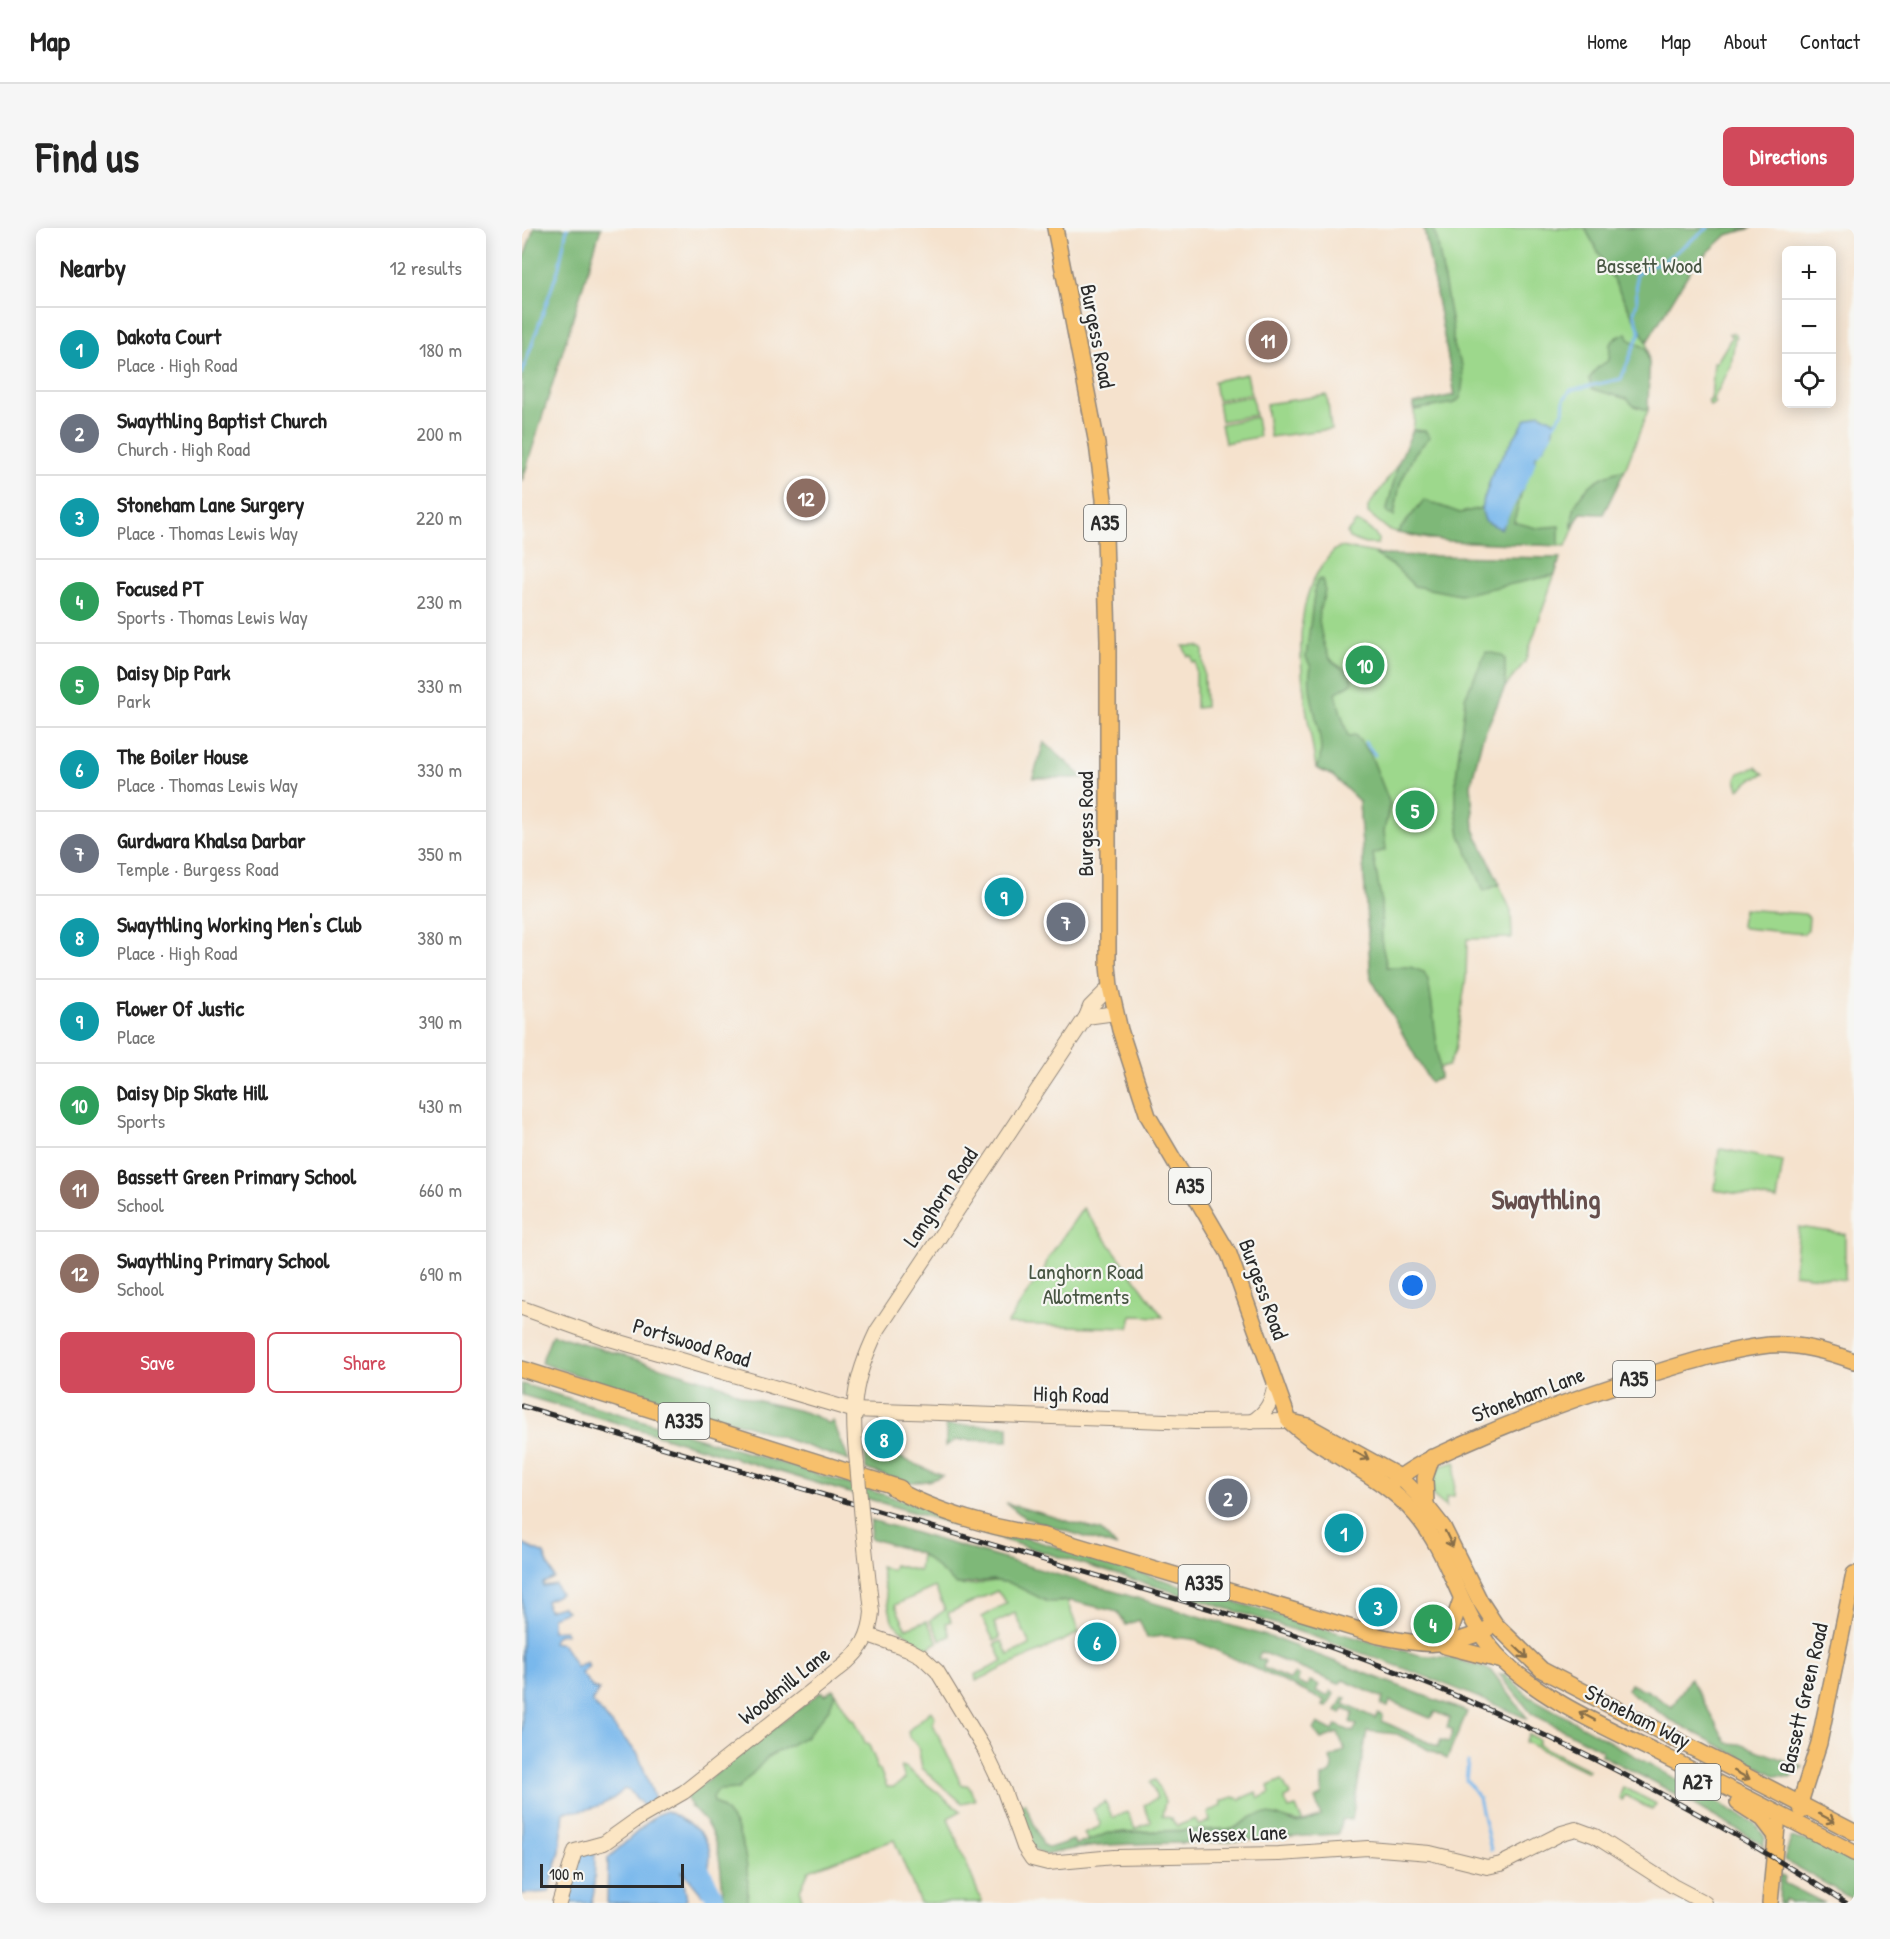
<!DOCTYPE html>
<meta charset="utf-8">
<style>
:root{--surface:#fff;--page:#f6f6f6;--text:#222;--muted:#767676;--line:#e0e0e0;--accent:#d1495b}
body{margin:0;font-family:"Patrick Hand",sans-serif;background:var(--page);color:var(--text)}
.controls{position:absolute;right:18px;top:18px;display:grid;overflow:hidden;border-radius:9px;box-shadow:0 3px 15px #0003}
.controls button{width:54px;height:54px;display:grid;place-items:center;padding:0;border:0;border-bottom:2px solid var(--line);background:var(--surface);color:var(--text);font:30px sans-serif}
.scale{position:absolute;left:18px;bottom:15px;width:144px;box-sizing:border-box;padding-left:6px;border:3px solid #2b2b2b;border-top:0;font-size:16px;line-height:21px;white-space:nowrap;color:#2b2b2b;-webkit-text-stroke:4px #f6f6f2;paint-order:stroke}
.you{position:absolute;left:891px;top:1058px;width:21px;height:21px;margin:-15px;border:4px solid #fff;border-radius:50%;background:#1a73e8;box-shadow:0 0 0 9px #1a73e833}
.badge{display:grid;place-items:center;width:39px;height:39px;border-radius:50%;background:var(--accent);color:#fff;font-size:20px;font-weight:700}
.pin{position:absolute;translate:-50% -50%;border:3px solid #fff;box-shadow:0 2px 6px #0006}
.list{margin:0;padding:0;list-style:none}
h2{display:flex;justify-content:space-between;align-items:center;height:78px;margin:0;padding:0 24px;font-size:26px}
h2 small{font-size:20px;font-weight:400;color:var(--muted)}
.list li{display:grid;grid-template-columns:39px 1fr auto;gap:18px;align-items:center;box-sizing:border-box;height:84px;padding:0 24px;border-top:2px solid var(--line)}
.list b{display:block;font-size:22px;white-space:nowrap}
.list p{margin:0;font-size:20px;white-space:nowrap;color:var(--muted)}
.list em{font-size:20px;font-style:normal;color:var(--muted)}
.actions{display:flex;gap:12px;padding:18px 24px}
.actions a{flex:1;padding:14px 0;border:2px solid var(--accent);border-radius:9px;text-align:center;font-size:21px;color:var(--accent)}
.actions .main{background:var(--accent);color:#fff}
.icon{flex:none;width:33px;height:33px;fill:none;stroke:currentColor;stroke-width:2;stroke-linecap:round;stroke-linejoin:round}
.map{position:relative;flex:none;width:1332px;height:1675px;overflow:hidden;border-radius:9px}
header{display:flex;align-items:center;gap:36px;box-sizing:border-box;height:84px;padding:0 30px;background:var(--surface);border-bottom:2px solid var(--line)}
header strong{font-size:28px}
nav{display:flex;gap:33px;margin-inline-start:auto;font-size:21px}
.intro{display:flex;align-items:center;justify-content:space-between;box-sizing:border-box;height:144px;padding:0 36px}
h1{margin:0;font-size:42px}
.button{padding:15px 27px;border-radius:9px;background:var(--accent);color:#fff;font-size:21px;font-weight:700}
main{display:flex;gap:36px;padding:0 36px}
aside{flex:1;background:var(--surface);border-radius:9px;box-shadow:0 3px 15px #0003}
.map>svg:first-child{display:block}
.green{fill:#9dd88c;stroke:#64825c;stroke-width:1.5}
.forest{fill:#7eb878;stroke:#547252;stroke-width:1.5}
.water{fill:#79b8ec;stroke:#52728c;stroke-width:1.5}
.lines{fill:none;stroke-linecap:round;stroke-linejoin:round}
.stream{stroke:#79b8ec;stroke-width:3}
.river{stroke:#79b8ec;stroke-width:18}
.secondary-casing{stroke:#90867c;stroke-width:16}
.primary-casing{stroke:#90867c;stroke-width:18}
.secondary{stroke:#fce6c4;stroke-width:14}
.primary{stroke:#f7c06c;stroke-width:15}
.rail-casing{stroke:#2b2b2b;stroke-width:5}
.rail{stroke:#f6f6f2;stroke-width:3;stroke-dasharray:9;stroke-linecap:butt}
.secondary-bridge-casing{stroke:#90867c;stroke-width:16;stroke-linecap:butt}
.secondary-bridge{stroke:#fce6c4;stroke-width:14}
.oneway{stroke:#876e48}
.labels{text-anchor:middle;stroke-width:4.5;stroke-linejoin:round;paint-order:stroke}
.shield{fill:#f6f6f2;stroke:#686867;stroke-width:1.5}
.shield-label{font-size:21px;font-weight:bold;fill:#2b2b2b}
.park-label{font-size:22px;fill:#485643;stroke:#f6f6f2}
.street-label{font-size:22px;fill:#2b2b2b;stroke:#f6f6f2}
.district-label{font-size:28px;font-weight:bold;fill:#664f4d;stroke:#f6f6f2}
</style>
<header>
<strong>Map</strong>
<nav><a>Home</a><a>Map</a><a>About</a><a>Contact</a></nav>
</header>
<div class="intro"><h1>Find us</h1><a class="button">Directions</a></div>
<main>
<aside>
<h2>Nearby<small>12 results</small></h2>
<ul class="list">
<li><span class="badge" style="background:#0f9aa8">1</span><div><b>Dakota Court</b><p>Place · High Road</p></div><em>180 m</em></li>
<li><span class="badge" style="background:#6b7280">2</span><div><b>Swaythling Baptist Church</b><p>Church · High Road</p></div><em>200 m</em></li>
<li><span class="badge" style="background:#0f9aa8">3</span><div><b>Stoneham Lane Surgery</b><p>Place · Thomas Lewis Way</p></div><em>220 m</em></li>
<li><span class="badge" style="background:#2e9e5b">4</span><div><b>Focused PT</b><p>Sports · Thomas Lewis Way</p></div><em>230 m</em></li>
<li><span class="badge" style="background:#2e9e5b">5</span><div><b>Daisy Dip Park</b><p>Park</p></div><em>330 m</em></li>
<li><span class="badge" style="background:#0f9aa8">6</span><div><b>The Boiler House</b><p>Place · Thomas Lewis Way</p></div><em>330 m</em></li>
<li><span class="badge" style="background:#6b7280">7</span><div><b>Gurdwara Khalsa Darbar</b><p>Temple · Burgess Road</p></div><em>350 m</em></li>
<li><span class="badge" style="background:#0f9aa8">8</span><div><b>Swaythling Working Men's Club</b><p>Place · High Road</p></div><em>380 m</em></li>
<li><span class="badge" style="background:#0f9aa8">9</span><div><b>Flower Of Justic</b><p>Place</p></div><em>390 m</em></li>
<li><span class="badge" style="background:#2e9e5b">10</span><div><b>Daisy Dip Skate Hill</b><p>Sports</p></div><em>430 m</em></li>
<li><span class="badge" style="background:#8d6e63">11</span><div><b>Bassett Green Primary School</b><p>School</p></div><em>660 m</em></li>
<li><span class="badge" style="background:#8d6e63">12</span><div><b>Swaythling Primary School</b><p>School</p></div><em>690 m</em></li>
</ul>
<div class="actions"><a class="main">Save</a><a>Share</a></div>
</aside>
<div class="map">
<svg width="1332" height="1675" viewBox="0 0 1332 1675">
<rect width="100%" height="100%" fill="#f6f6f2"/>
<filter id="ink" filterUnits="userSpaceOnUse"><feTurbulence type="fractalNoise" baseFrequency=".0167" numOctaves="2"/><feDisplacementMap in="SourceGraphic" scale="12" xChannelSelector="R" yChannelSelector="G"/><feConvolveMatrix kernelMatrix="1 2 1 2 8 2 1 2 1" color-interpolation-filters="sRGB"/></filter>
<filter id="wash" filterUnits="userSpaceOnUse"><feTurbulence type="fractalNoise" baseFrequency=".008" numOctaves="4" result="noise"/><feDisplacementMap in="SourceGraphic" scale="24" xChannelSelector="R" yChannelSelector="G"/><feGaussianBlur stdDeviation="1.35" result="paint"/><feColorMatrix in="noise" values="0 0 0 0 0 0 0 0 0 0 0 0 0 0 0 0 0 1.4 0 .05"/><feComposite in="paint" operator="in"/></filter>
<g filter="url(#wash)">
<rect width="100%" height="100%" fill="#f5e2cd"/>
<g class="green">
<path d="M902,0H1063L1125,114L1127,136L1126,182L1103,242L1081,286L1058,285L1044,318L906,311L867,302L846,285V279C865,251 900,213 891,176L933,167Z"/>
<polygon points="1212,105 1215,109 1213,110 1209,138 1191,172 1194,175 1188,178 1186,172 1189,172 1192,134 1195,134 1210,109 1207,106"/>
<polygon points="725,146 729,166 695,172 692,153"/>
<polygon points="805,167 809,201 748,209 744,176"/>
<polygon points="730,168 733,187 699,193 696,174"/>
<polygon points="734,189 737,209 703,215 699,196"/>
<path d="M834,294C844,297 850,303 857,311L856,316H843L827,310L825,305Z"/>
<path d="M819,319L876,329L1038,330L1003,434L983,459L960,511L949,556L952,601L989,683L990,710L945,711L944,750L933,823L926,838L917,840L918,850L908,854L849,750L837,573L811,548L794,540C785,481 762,389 800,338C805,331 811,321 819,319Z"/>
<polygon points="661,418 675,418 681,421 683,479 674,480 674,434 670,434 670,428 666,428"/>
<polygon points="1234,539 1242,546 1230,551 1217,561 1214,551 1217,545"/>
<polygon points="1221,681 1283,686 1287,689 1286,702 1282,706 1222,700 1219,698"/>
<polygon points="1199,921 1261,933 1255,972 1193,962 1197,922"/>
<polygon points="561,980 641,1089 610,1088 607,1100 485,1096 512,1055 519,1051 526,1030"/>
<polygon points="1277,999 1323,1006 1323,1052 1272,1046"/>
<polygon points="934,1234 932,1268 924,1269 924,1279 911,1268 910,1251 919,1238"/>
<path d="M399,1326L435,1357C453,1360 468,1349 487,1355C508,1361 521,1378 545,1373L557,1405L454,1453L453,1447L481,1434L473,1416L480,1413L486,1427L508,1417L493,1385L472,1395L478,1410L472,1413L460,1389L485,1375L475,1363L426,1385L429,1393L424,1395L428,1408L419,1412L408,1392L423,1382L413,1359L373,1377L384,1400L405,1393L416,1414L405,1421L378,1401L370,1392L358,1339L370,1342L372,1337L397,1343Z"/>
<polygon points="311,1461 329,1491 332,1491 344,1516 346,1515 354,1534 354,1541 358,1542 365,1559 372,1559 383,1551 379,1538 383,1539 439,1583 426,1590 460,1674 398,1675 372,1612 287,1642 278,1662 280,1675 216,1675 188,1591 168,1579 300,1463 303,1467"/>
<polygon points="409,1483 413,1489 411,1496 439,1556 447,1558 453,1572 440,1575 400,1540 396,1518 387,1509 386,1503"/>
<polygon points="1007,1506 1017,1512 1015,1516 1067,1542 1066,1544 1003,1514"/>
<polygon points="633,1552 643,1573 640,1588 648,1590 655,1598 673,1591 677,1598 688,1593 686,1585 700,1577 699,1573 711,1569 718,1571 734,1564 737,1570 748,1565 746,1558 760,1552 768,1567 762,1570 767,1581 774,1579 781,1595 742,1586 727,1591 711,1601 594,1604 566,1613 562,1605 577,1599 578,1595 571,1581 583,1574 591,1590 605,1584 613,1601 629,1594 622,1577 635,1570 628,1554"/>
<polygon points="1101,1559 1133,1575 1134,1576 1130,1582 1103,1567 1100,1572 1097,1570"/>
</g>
<g class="forest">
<polygon points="12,0 79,0 0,254 0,35"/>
<polygon points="902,0 910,0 915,11 931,103 931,118 940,137 941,152 939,169 933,175 893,182 891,176 933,167"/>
<polygon points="1063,0 1230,0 1205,7 1171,38 1125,114"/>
<polygon points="1105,105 1108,112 1124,120 1127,136 1126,182 1112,178 1105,171 1070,161 1067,151 1075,140 1087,132 1088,116 1094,110"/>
<polygon points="891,202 903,203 908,209 893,225 878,256 872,288 866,286 865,281 876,236"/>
<polygon points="998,234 1009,241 1000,262 992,294 1014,300 1037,298 1037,318 925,313 875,305 902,272 938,285 959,280 972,241"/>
<path d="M1103,242L1081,286L1059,285L1050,299C1049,267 1073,247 1103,242Z"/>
<polygon points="854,327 1038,330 1033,347 938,367 892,358 873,339"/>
<path d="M800,351C808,364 797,374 797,388C797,399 802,420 808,430C813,438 823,440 829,447L830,455L813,465L826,508L833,507L848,525L868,576L862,603L864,622L851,626L859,670L860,717L865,739H888L902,744L906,752C912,785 915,818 918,850L908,854L849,750L837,573L811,548L794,540C810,517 781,469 789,439L784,429L793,359L796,352Z"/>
<polygon points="964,424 979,427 983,431 983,459 960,511 949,556 952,602 978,656 962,663 938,607 934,582 934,550 943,470"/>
<polygon points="522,514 562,550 511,550"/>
<path d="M30,1106L205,1159C235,1180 277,1175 307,1196L311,1193L327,1233L227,1198L124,1170L19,1135Z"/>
<path d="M0,1156L799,1400L897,1427L930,1430L969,1442L1006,1491C857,1424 700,1379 544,1331C363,1276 182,1220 0,1167Z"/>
<polygon points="424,1197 486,1198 486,1213 433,1212 424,1218"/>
<path d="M343,1222L364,1223L420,1248C390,1261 374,1251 344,1241Z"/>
<polygon points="484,1275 579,1303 595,1319 503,1290"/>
<path d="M349,1292L751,1410L945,1484L925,1531L875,1506L845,1503L830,1592L820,1591L816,1606C769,1608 722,1614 674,1615C623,1616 573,1614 523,1627C504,1621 500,1595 496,1577L503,1575L521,1617L527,1620L551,1612L554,1617L586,1605L711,1601C721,1597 729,1586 741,1586C769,1585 763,1604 799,1588L793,1571L800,1567V1549L809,1545L811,1540L808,1530L823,1522L816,1505L799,1511L792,1502L796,1495L811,1503L814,1497L831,1504L835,1497L828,1494L831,1485L822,1481L819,1485L814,1483L821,1469L825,1470L822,1476L853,1490L856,1485L861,1487L860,1493L916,1519L919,1512L927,1514L931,1502L925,1499L928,1490L913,1484L908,1490L868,1473L866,1479L859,1477L861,1470L821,1452L817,1456L739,1424L736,1430L743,1433L741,1440L768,1452L773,1446L777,1448L775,1454L784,1459L788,1453L797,1457L794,1463L805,1468L809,1463L812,1466L805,1479L801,1478L803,1473L670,1411L641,1408L625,1410L617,1392L604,1397L596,1384L550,1373L526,1374L488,1355L470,1352L435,1357L399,1326L348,1310Z"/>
<polygon points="977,1446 983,1446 1008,1469 1234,1596 1243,1610 1241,1619 1238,1615 1141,1559 1079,1527 1080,1522 1010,1486"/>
<polygon points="1168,1450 1205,1515 1218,1516 1281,1539 1268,1550 1254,1548 1147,1491 1105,1462 1108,1456 1126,1463 1150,1479"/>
<path d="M311,1461L313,1465L307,1481L285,1508L247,1528L216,1561L197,1562L190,1569L191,1574C223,1592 228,1641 225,1675H205L201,1667C199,1641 198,1616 184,1595C177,1585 169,1580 164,1569L300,1463L303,1467Z"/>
<polygon points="1269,1610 1291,1613 1332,1634 1332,1672 1262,1632"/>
<polygon points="1258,1647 1263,1650 1262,1655 1302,1675 1269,1675 1263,1671 1261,1675 1257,1675"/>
</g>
<g class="water">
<polygon points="1017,185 1032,193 1031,203 1022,219 1015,226 1009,243 979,301 963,293 959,280 972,241 1004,191"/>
<path d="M0,1316L22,1326L32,1350L21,1355V1358L33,1356L38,1366L24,1373L26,1382L39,1378L45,1383L30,1389V1403L43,1402L44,1406L35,1407L30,1414L41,1416L54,1439L65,1434L67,1438L59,1445L71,1460L77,1462L70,1474L116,1526L134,1574L123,1580L108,1563L102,1561C87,1578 64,1583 42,1584L38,1623L27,1664L0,1666Z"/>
<path d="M144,1583C168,1595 196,1609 186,1641L194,1656L180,1667L160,1642L165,1671L159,1675H85L86,1630L134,1587Z"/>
<polygon points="67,1622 73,1625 72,1664 69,1675 45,1675 57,1626"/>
</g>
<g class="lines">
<g class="stream">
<polyline points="0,145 37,39 45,0"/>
<polyline points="1031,197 1041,184 1042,171 1049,162 1099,151 1118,104 1112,85 1115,74 1114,46 1120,41 1142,33 1186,0"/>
<polyline points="1016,225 1029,206"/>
<polyline points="981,295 1009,243 1012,233"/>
<polyline points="843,514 853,527"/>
<polyline points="946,1534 944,1552 957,1570 969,1622"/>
</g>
<polyline class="river" points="178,1641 196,1675"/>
</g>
</g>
<g filter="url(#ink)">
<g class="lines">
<defs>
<g id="secondary">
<polyline points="564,789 594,785"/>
<polyline points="0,1080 81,1109 330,1182 673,1194 767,1193"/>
<path d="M729,1194C746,1184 750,1173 753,1154"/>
<path d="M335,1236C329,1180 330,1155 355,1103L564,789L568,779L588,759"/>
<polyline points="346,1407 386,1421 399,1428 415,1443 462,1521 482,1563 502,1619 510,1631 526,1635 592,1629 757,1626 846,1620 908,1625 965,1639 979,1636 1040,1605 1054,1601 1073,1608 1151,1658 1183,1675"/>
<path d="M37,1675L53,1623L82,1615L117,1590L162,1564L322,1437C340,1421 348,1408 350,1384L340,1292"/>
</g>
<g id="primary">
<path d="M533,0L575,216L582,271L586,413V737L588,759L598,802L626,888L707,1026L767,1193C806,1229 859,1245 894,1287C932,1331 938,1393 982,1434C1025,1474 1082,1498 1134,1524C1200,1557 1266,1590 1332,1625"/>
<polyline points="0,1141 378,1260"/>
<polyline points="770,1194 786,1198 878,1249 895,1266 921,1299 958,1373 973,1396 1020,1442 1332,1604"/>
<path d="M871,1255C893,1236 917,1227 943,1215C1006,1187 1070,1164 1136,1144C1171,1133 1210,1121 1247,1117C1276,1115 1305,1123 1332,1133"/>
<path d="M370,1259C412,1284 474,1301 523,1308L857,1408C897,1417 928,1421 965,1401"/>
<polyline points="904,1276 903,1250 910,1229"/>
<polyline points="907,1415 929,1401 939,1372"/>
<polyline points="923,1418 981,1433"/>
<polyline points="1216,1575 1241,1591 1254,1608"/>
<polyline points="1280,1583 1278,1575 1297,1515 1332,1346"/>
<polyline points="1248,1675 1255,1598"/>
</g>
</defs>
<use href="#secondary" class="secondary-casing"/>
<use href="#primary" class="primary-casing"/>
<use href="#secondary" class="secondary"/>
<use href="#primary" class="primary"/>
<defs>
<path id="rail" d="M0,1178L746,1398C951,1464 1143,1558 1324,1675"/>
</defs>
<use href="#rail" class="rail-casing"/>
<use href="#rail" class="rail"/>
<defs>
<polyline id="secondary-bridge" points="335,1236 340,1292"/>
</defs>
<use href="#secondary-bridge" class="secondary-bridge-casing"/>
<use href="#secondary-bridge" class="secondary-bridge"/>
</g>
<defs><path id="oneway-shaft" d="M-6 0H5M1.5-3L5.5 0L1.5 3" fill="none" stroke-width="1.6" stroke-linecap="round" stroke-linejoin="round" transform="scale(1.5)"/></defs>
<g class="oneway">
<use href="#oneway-shaft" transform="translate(839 1227) rotate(29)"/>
<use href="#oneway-shaft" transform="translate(927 1311) rotate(64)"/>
<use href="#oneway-shaft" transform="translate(999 1424) rotate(44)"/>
<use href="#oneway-shaft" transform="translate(1065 1488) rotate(-152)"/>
<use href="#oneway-shaft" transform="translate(1220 1547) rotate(28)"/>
<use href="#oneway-shaft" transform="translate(1305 1590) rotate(28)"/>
</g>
</g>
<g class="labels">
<g class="shield">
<rect x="562" y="277" width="42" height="36" rx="4.5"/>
<rect x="647" y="940" width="42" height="36" rx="4.5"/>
<rect x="1091" y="1133" width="42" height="36" rx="4.5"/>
<rect x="136.5" y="1175" width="51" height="36" rx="4.5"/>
<rect x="656.5" y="1337" width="51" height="36" rx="4.5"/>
<rect x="1153.5" y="1536" width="45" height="36" rx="4.5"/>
</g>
<g class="shield-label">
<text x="583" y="302">A35</text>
<text x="668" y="965">A35</text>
<text x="1112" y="1158">A35</text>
<text x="162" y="1200">A335</text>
<text x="682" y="1362">A335</text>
<text x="1176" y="1561">A27</text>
</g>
<g class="park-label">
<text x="1127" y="45">Bassett Wood</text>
<text x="564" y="1051">Langhorn Road<tspan x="564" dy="25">Allotments</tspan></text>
</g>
<g class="street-label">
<text transform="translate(576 108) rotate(79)" y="8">Burgess Road</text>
<text transform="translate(563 596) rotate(-90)" y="8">Burgess Road</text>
<text transform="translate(418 969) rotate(-56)" y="8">Langhorn Road</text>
<text transform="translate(742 1061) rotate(70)" y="8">Burgess Road</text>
<text transform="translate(170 1114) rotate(17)" y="8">Portswood Road</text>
<text transform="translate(549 1166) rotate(2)" y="8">High Road</text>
<text transform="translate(1006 1166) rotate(-21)" y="8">Stoneham Lane</text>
<text transform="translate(262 1457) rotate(-39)" y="8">Woodmill Lane</text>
<text transform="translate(1281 1470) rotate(-77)" y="8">Bassett Green Road</text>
<text transform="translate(1116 1488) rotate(27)" y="8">Stoneham Way</text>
<text transform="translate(716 1605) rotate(-2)" y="8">Wessex Lane</text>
</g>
<g class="district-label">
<text x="1024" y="981">Swaythling</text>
</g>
</g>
</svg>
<div class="controls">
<button>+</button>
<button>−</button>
<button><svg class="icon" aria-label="locate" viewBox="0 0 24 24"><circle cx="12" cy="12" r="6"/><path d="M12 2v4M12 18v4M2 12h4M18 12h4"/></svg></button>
</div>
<div class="scale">100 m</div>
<div class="you"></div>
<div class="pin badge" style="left:822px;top:1305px;background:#0f9aa8">1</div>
<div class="pin badge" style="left:706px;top:1270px;background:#6b7280">2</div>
<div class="pin badge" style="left:856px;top:1379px;background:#0f9aa8">3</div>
<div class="pin badge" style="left:911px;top:1396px;background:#2e9e5b">4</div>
<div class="pin badge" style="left:893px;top:582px;background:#2e9e5b">5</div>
<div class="pin badge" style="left:575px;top:1414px;background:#0f9aa8">6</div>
<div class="pin badge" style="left:544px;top:694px;background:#6b7280">7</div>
<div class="pin badge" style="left:362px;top:1211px;background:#0f9aa8">8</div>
<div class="pin badge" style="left:482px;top:669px;background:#0f9aa8">9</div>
<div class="pin badge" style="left:843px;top:437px;background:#2e9e5b">10</div>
<div class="pin badge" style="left:746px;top:112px;background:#8d6e63">11</div>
<div class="pin badge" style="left:284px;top:270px;background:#8d6e63">12</div>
</div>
</main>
